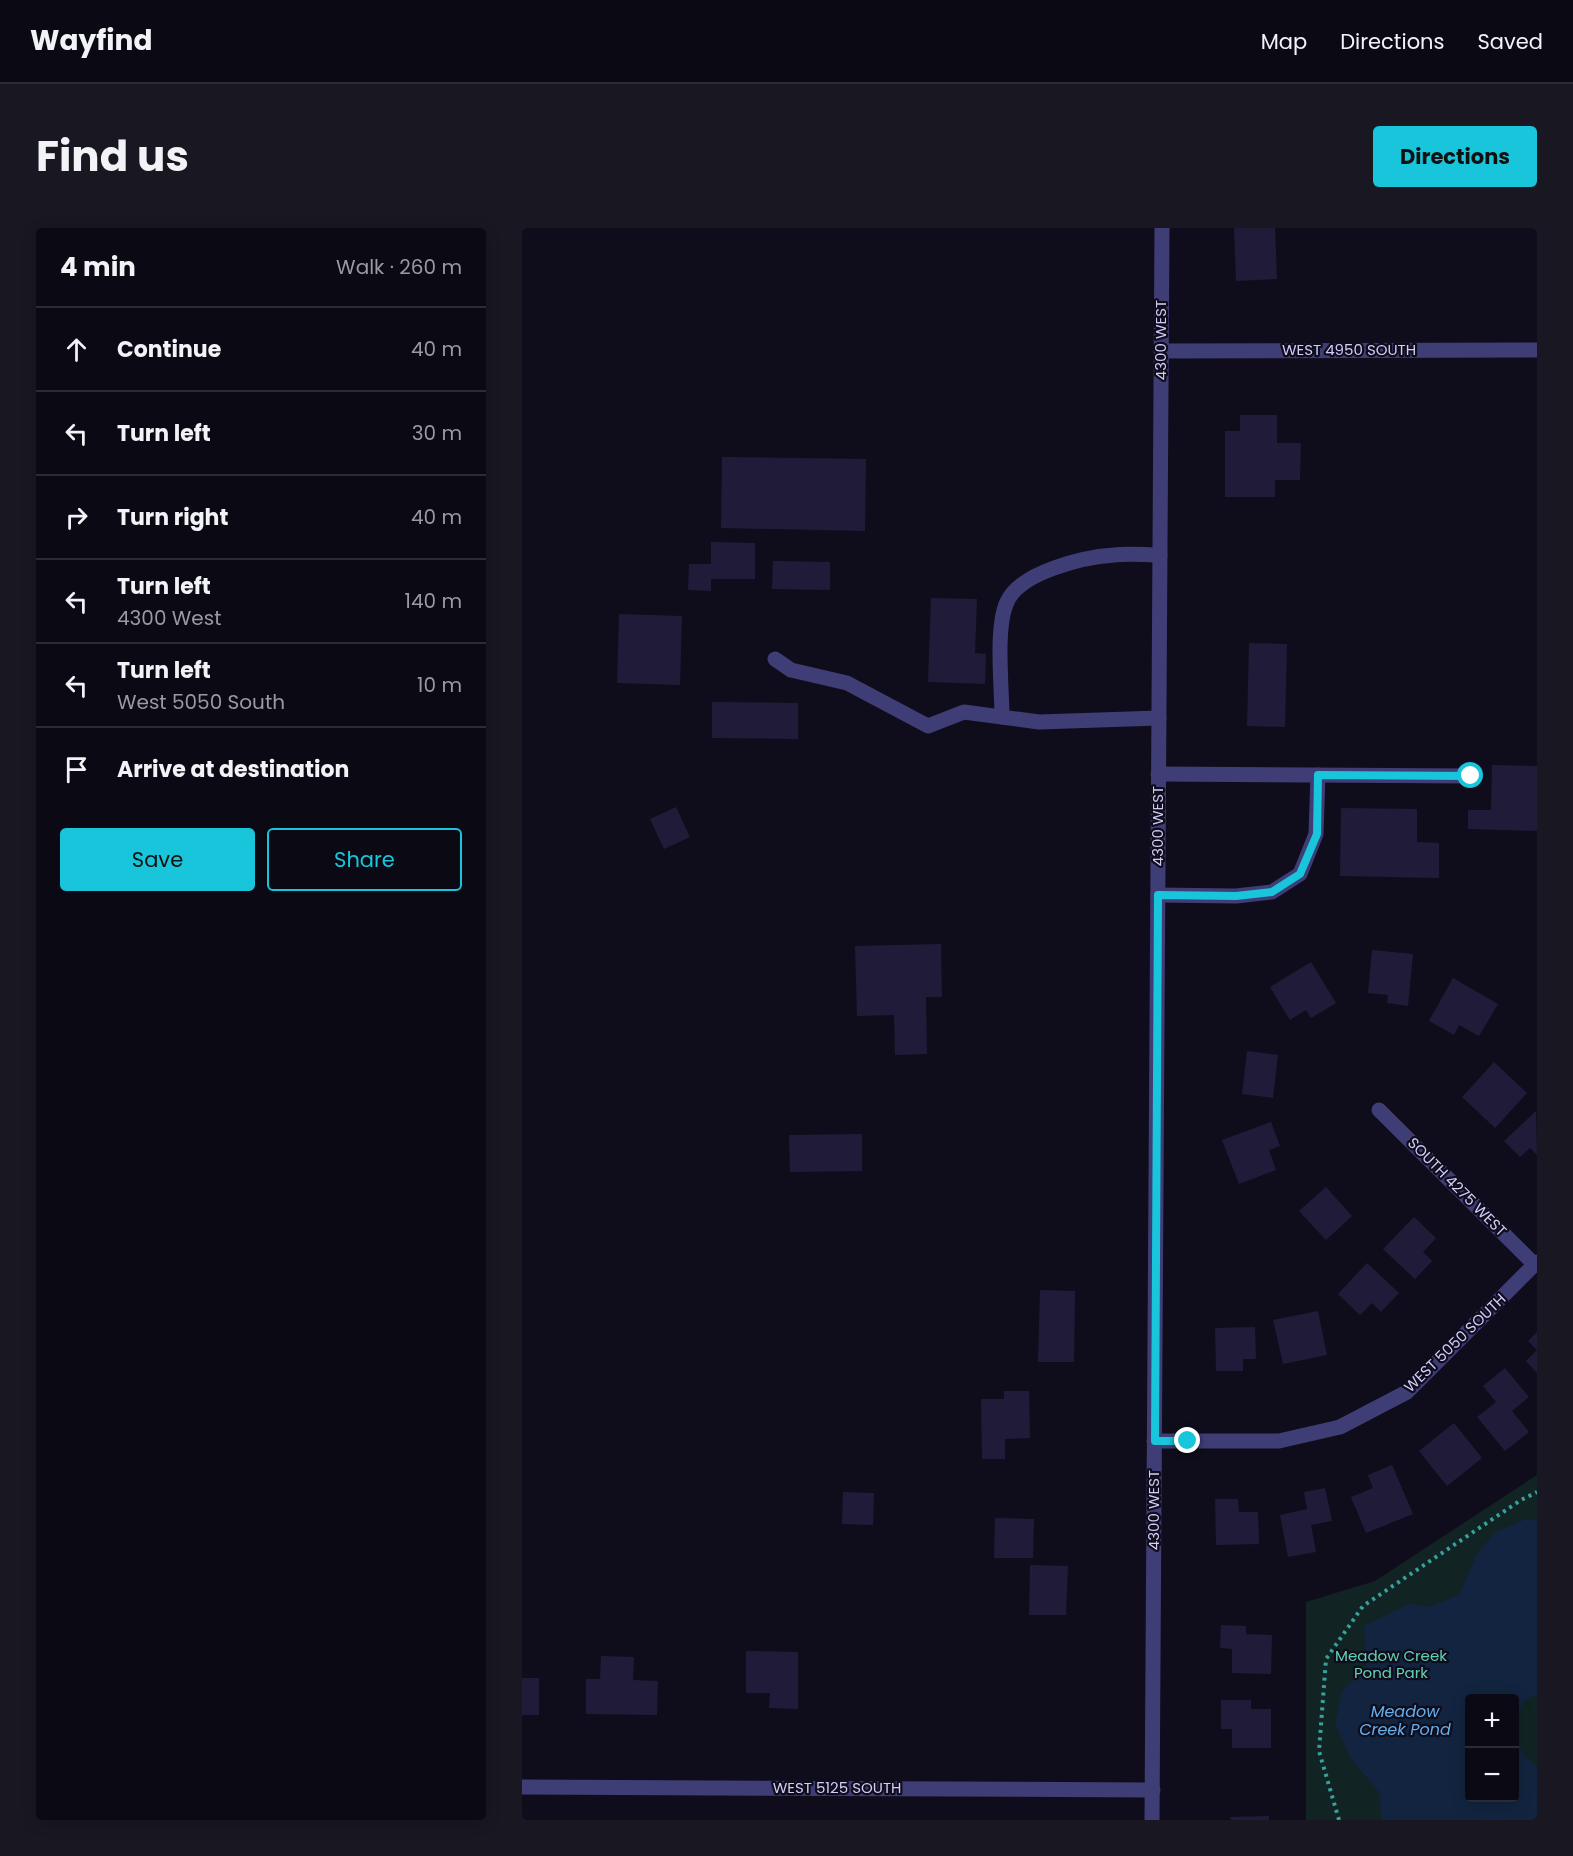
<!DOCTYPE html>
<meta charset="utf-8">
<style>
:root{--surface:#0b0a14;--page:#191822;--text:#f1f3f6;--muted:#9a9aa0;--line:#2b2b34;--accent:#18c5da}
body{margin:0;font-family:Poppins,sans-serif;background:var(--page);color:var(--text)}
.controls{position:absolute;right:18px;bottom:18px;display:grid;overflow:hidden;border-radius:6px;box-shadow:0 3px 15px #0003}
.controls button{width:54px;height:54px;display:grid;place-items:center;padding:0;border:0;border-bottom:2px solid var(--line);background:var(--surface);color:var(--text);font:30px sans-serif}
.stop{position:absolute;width:18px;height:18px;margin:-14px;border:4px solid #18c5da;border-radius:50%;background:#fff}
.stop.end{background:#18c5da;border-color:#fff;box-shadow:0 2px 6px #0008}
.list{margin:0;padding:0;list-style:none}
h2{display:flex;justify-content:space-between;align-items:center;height:78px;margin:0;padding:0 24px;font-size:26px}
h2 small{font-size:20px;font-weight:400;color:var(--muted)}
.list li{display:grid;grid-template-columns:39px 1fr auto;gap:18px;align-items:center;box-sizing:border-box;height:84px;padding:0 24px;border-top:2px solid var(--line)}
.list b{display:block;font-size:22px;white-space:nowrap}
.list p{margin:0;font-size:20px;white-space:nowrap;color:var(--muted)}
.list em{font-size:20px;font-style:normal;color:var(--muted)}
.actions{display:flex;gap:12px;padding:18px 24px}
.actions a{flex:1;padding:14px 0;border:2px solid var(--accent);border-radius:6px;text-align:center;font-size:21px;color:var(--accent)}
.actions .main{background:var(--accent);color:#111}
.icon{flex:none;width:33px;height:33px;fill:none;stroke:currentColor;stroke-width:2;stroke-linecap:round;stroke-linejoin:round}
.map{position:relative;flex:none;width:1015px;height:1592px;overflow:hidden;border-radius:6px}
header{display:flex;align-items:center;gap:36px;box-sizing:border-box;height:84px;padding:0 30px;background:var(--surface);border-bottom:2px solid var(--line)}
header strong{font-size:28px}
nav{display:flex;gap:33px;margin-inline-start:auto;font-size:21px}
.intro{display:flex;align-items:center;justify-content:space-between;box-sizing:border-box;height:144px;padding:0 36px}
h1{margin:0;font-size:42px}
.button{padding:15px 27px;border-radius:6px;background:var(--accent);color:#111;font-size:21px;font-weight:700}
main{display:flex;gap:36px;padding:0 36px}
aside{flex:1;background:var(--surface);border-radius:6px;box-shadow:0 3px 15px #0003}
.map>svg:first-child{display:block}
.green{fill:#112423;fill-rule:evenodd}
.water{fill:#12243f;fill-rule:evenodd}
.building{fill:#211b3a}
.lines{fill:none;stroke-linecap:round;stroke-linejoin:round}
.path{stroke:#39a19b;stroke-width:4;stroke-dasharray:3 4.5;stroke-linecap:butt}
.minor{stroke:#3f3d75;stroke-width:15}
.route{stroke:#18c5da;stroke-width:8}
.labels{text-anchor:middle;stroke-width:4.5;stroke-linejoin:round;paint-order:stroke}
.street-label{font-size:15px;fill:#d2ccf9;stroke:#0f0d1b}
.park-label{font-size:15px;fill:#61d0b5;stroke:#0f0d1b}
.water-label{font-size:16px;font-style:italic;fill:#65aeee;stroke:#0f0d1b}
</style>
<header>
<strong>Wayfind</strong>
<nav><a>Map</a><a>Directions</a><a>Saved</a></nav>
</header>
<div class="intro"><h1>Find us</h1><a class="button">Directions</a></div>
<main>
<aside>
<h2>4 min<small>Walk · 260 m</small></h2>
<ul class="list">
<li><svg class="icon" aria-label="ahead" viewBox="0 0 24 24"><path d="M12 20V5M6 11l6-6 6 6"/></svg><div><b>Continue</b></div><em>40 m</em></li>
<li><svg class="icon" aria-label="left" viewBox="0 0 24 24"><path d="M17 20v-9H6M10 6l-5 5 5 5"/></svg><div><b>Turn left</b></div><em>30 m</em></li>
<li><svg class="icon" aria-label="right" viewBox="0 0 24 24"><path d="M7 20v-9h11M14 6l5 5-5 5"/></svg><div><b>Turn right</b></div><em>40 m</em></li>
<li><svg class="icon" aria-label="left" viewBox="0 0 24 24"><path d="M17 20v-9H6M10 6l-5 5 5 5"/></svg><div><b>Turn left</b><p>4300 West</p></div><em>140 m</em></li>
<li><svg class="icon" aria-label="left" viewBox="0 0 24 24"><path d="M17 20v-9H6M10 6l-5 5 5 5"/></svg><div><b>Turn left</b><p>West 5050 South</p></div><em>10 m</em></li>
<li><svg class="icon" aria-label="arrive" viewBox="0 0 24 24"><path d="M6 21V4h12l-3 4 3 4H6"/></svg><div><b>Arrive at destination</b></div></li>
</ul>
<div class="actions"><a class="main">Save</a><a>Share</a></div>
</aside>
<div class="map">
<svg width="1015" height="1592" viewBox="0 0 1015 1592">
<rect width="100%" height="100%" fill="#0f0d1b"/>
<path class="green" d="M1015,1247V1592H784V1374L853,1353ZM948,1470H993V1570H948Z"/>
<path class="water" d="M1004,1291L1015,1292V1466L1001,1474L993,1500L1000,1525L1015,1539V1592H859L858,1565L829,1531L813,1496L820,1463L844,1439L842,1398L889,1375L906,1379L937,1367L955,1326L972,1305ZM948,1470H993V1570H948Z"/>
<g class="building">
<polygon points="712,0 753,0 755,51 714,53"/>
<polygon points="718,187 755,187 755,215 779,215 778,252 753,252 753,269 703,269 703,203 718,203"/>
<polygon points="200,229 344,231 343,303 199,300"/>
<polygon points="189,314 233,315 233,351 189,351 189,363 166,362 167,336 189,336"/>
<polygon points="251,333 308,334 308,362 250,361"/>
<polygon points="409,370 455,371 453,425 464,426 463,456 406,454"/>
<polygon points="97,386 160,388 158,457 95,455"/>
<polygon points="727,415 765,416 763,499 725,498"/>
<polygon points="190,474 276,475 276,511 190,510"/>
<polygon points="970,537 1015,538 1015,603 946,601 946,582 969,582"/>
<polygon points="154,579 168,609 142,621 128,591"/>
<polygon points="819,580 895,581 895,614 917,615 917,650 818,648"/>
<polygon points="419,716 420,769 404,769 405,826 373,827 372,787 335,788 333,718"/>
<polygon points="850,722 891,726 886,778 865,775 866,767 846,765"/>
<polygon points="789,734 814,775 789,790 784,782 768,792 748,759"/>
<polygon points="931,750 976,776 957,808 937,797 932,807 907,793"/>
<polygon points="725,823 756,827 751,870 720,866"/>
<polygon points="972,834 1005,865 973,900 940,869"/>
<polygon points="1014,883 1015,927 1008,920 998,929 982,913"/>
<polygon points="749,894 758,918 747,922 754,942 717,956 700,912"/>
<polygon points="340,906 340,943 268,944 267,907"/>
<polygon points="804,959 830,988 804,1012 777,983"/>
<polygon points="892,989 914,1010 901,1024 910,1033 893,1051 861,1021"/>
<polygon points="845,1035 877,1065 859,1084 850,1075 838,1087 816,1066"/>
<polygon points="518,1062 553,1063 552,1134 516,1134"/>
<polygon points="796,1083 805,1127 761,1136 751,1092"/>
<polygon points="733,1099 734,1131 721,1131 721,1143 694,1143 693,1100"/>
<polygon points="1015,1104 1015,1145 1004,1133 1015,1122 1006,1113"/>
<polygon points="983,1140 1007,1169 990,1183 1007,1204 983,1223 955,1189 974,1174 961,1158"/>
<polygon points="482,1163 507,1163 508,1210 483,1211 483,1231 460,1231 459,1171 482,1171"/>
<polygon points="932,1195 960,1230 925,1258 897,1223"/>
<polygon points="870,1237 891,1286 844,1305 829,1269 851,1260 846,1247"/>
<polygon points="803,1260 810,1293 789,1297 794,1324 766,1329 758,1287 785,1281 782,1264"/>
<polygon points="321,1264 352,1265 351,1297 320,1296"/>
<polygon points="693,1271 716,1271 717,1284 736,1284 737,1316 694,1317"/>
<polygon points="473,1290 512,1291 511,1330 472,1330"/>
<polygon points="508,1337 546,1338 544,1387 507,1387"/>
<polygon points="699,1397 724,1398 724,1406 750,1407 749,1446 710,1445 710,1421 698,1420"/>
<polygon points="224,1423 276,1424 276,1481 247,1480 248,1465 224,1465"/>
<polygon points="79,1428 112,1429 111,1452 136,1453 135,1487 64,1486 64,1451 78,1451"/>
<rect x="0" y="1450" width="17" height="37"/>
<polygon points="699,1472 729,1472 729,1481 749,1481 749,1520 710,1520 710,1501 699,1501"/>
<polygon points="747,1588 747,1592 709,1592 708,1589"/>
</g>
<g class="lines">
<polyline class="path" points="817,1592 797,1523 804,1431 841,1378 999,1272 1015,1264"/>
<g class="minor">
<polyline points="639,123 1015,122"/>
<polyline points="253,431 269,442 325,455 406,498 442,484 517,494 637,490"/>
<path d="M480,489C480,459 473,400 485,374C498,344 562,329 592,327C607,325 623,327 638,327"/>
<polyline points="636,546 949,548"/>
<polyline points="636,667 714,668 750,664 778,646 794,606 796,547"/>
<polyline points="857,882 1012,1036"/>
<polyline points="632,1213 757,1213 818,1199 885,1164 1015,1034"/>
<polyline points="0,1559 631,1562"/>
<polyline points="630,1592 640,0"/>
</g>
</g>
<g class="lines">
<polyline class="route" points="666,1213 633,1213 636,667 714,668 750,664 778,646 795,606 796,547 949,548"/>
</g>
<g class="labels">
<g class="street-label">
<text transform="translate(639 112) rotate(-90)" y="5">4300 WEST</text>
<text x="827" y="127">WEST 4950 SOUTH</text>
<text transform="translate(636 598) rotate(-90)" y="5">4300 WEST</text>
<text transform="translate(935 959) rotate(45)" y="5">SOUTH 4275 WEST</text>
<text transform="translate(933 1115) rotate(-44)" y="5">WEST 5050 SOUTH</text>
<text transform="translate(632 1282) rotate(-90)" y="5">4300 WEST</text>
<text x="315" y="1565">WEST 5125 SOUTH</text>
</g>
<g class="park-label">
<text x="869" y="1433">Meadow Creek<tspan x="869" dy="17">Pond Park</tspan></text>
</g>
<g class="water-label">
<text x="883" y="1489">Meadow<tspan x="883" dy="18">Creek Pond</tspan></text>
</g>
</g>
</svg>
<div class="controls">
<button>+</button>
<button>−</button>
</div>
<div class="stop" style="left:949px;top:548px"></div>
<div class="stop end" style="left:666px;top:1213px"></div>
</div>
</main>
